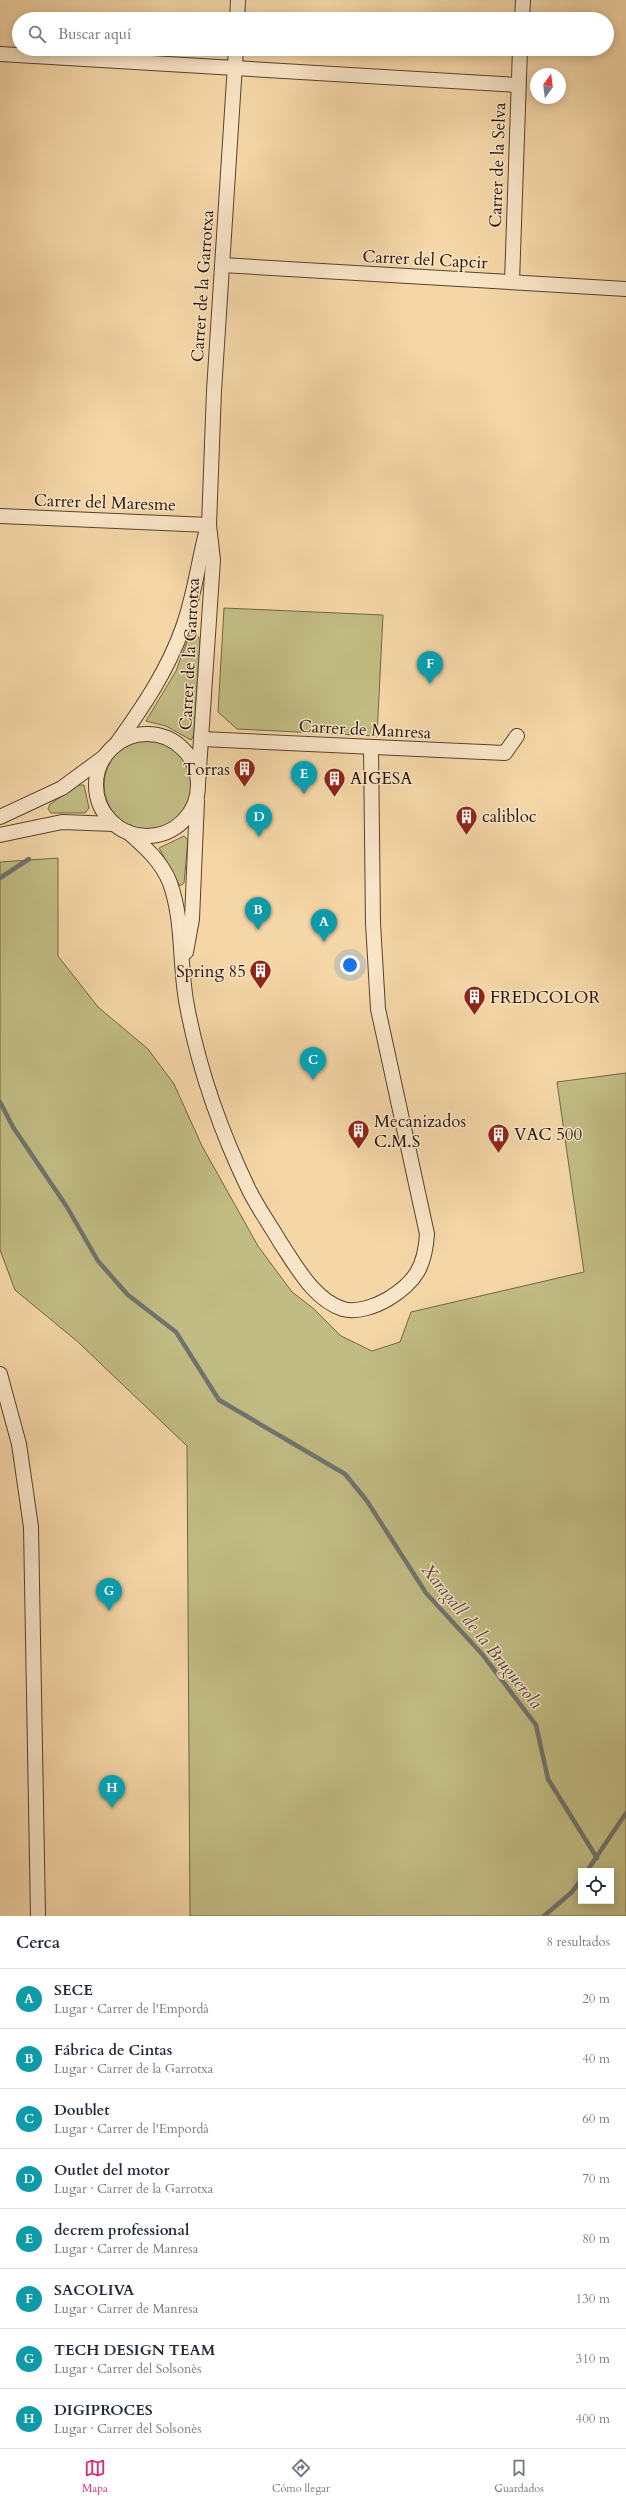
<!DOCTYPE html>
<html lang="es">
<meta charset="utf-8">
<style>
:root{--surface:#fff;--page:#f6f6f7;--text:#1f2937;--muted:#747a83;--line:#e0e1e3;--accent:#db2777}
body{margin:0;font-family:Cardo,serif;background:var(--page);color:var(--text)}
.controls{position:absolute;right:12px;bottom:12px;display:grid;overflow:hidden;border-radius:0px;box-shadow:0 2px 10px #0003}
.controls button{width:36px;height:36px;display:grid;place-items:center;padding:0;border:0;border-bottom:1px solid var(--line);background:var(--surface);color:var(--text);font:20px sans-serif}
.compass{position:absolute;left:530px;top:68px;width:36px;height:36px;border-radius:50%;background:var(--surface);box-shadow:0 2px 10px #0003;rotate:14deg}
.you{position:absolute;left:350px;top:965px;width:14px;height:14px;margin:-10px;border:3px solid #fff;border-radius:50%;background:#1a73e8;box-shadow:0 0 0 6px #1a73e833}
.badge{display:grid;place-items:center;width:26px;height:26px;border-radius:50%;background:var(--accent);color:#fff;font-size:13px;font-weight:700}
.pin{position:absolute;translate:-50% -33px;filter:drop-shadow(0 1px 2px #0008)}
.pin::after{content:'';position:absolute;top:21px;width:14px;height:12px;background:inherit;clip-path:polygon(0 0,100% 0,50% 100%)}
.list{margin:0;padding:0;list-style:none}
h2{display:flex;justify-content:space-between;align-items:center;height:52px;margin:0;padding:0 16px;font-size:17px}
h2 small{font-size:13px;font-weight:400;color:var(--muted)}
.list li{display:grid;grid-template-columns:26px 1fr auto;gap:12px;align-items:center;box-sizing:border-box;height:60px;padding:0 16px;border-top:1px solid var(--line)}
.list b{display:block;font-size:15px;white-space:nowrap}
.list p{margin:0;font-size:13px;white-space:nowrap;color:var(--muted)}
.list em{font-size:13px;font-style:normal;color:var(--muted)}
.icon{flex:none;width:22px;height:22px;fill:none;stroke:currentColor;stroke-width:2;stroke-linecap:round;stroke-linejoin:round}
.map{position:relative;flex:none;width:626px;height:1916px;overflow:hidden}
.search{position:absolute;background:var(--surface);box-shadow:0 2px 10px #0003;left:12px;right:12px;top:12px;height:44px;display:flex;align-items:center;gap:10px;box-sizing:border-box;padding:0 14px;border-radius:22px;color:var(--muted);font-size:15px}
.sheet{height:532px;background:var(--surface)}
nav{display:flex;justify-content:space-around;align-items:center;box-sizing:border-box;height:56px;border-top:1px solid var(--line);background:var(--surface);font-size:11px;color:var(--muted)}
nav a{display:grid;justify-items:center;gap:2px}
nav .on{color:var(--accent)}
.map>svg:first-child{display:block}
.green{fill:#c1bc83;stroke:#726644;fill-rule:evenodd}
.lines{fill:none;stroke-linecap:round;stroke-linejoin:round}
.stream{stroke:#70746e;stroke-width:4.5}
.minor-casing{stroke:#58422e;stroke-width:16}
.minor{stroke:#f8e4c6;stroke-width:14}
.labels{text-anchor:middle;stroke-width:3;stroke-linejoin:round;paint-order:stroke}
.street-label{font-size:17px;fill:#241006;stroke:#f8e4c6}
.poi-label{font-size:17px;fill:#241006;stroke:#f8e4c6;text-anchor:start}
.water-label{font-size:18px;font-style:italic;fill:#504a43;stroke:#f8e4c6}
</style>
<div class="map">
<svg width="626" height="1916" viewBox="0 0 626 1916">
<rect width="100%" height="100%" fill="#f4d6a7"/>
<filter id="stains"><feTurbulence type="fractalNoise" baseFrequency=".005" numOctaves="4"/><feColorMatrix values="0 0 0 0 .2 0 0 0 0 .09 0 0 0 0 .02 0 0 0 .5 -.17"/></filter>
<radialGradient id="worn" r=".72"><stop offset=".6" stop-color="#630" stop-opacity="0"/><stop offset="1" stop-color="#630" stop-opacity=".3"/></radialGradient>
<g class="green">
<polygon points="224,608 383,615 377,736 237,729 218,712"/>
<polygon points="193,633 197,635 200,640 194,735 191,740 166,726 146,721 176,671 189,636"/>
<circle cx="149" cy="785" r="45"/>
<polygon points="79,785 84,785 89,808 85,813 51,813 48,809 50,804"/>
<polygon points="184,836 188,840 184,883 180,886 159,848"/>
<path d="M58,858V956L98,1007L148,1049L174,1084L202,1146L258,1246L292,1292L314,1309L341,1336L372,1351L400,1342L411,1312L584,1272L557,1082L626,1073V1916H190L187,1446L78,1342L15,1290L0,1250V862ZM581,1871H611V1901H581Z"/>
</g>
<g class="lines">
<g class="stream">
<polyline points="0,878 29,859"/>
<polyline points="0,1102 13,1127 67,1207 98,1261 128,1295 176,1332 219,1400 345,1474 367,1501 426,1593 482,1654 536,1725 548,1779 597,1858"/>
<polyline points="587,1871 626,1813"/>
<polyline points="544,1916 572,1892 581,1880"/>
</g>
<defs>
<g id="minor">
<polyline points="237,19 238,0"/>
<polyline points="522,19 523,0"/>
<polyline points="0,54 517,85"/>
<polyline points="222,265 626,289"/>
<polyline points="512,282 520,49"/>
<polyline points="0,516 209,525"/>
<circle cx="147" cy="785" r="51"/>
<polyline points="202,739 505,753 517,736"/>
<path d="M117,743C143,707 168,670 183,627C194,597 198,564 206,533"/>
<polyline points="198,784 213,560 209,525 214,391 236,49"/>
<polyline points="0,817 62,788 104,757"/>
<path d="M128,832C145,847 162,862 170,883C184,922 179,966 187,1006C199,1070 221,1132 249,1190C258,1208 270,1225 280,1242C296,1266 314,1300 343,1309C357,1313 376,1306 388,1299C416,1282 425,1266 427,1234L378,1009L373,923L371,747"/>
<polyline points="0,835 62,822 114,824"/>
<polyline points="186,952 192,919 197,801"/>
<polyline points="0,1374 19,1444 31,1527 38,1916"/>
</g>
</defs>
<use href="#minor" class="minor-casing"/>
<use href="#minor" class="minor"/>
</g>
<defs>
<symbol id="building-pin" viewBox="-11 -11 22 30"><path d="M0 17L-7.5 6A9.5 9.5 0 1 1 7.5 6Z" fill="#8f2418" stroke="#f8e4c6"/><path d="M-4-6H4V6H1V3H-1V6H-4ZM-2.5-4.3h1.7v1.8h-1.7ZM.8-4.3h1.7v1.8H.8ZM-2.5-1h1.7V.8h-1.7ZM.8-1h1.7V.8H.8Z" fill="#fff"/></symbol>
</defs>
<g fill-rule="evenodd">
<use href="#building-pin" x="232" y="756" width="25" height="34"/>
<use href="#building-pin" x="322" y="766" width="25" height="34"/>
<use href="#building-pin" x="454" y="804" width="25" height="34"/>
<use href="#building-pin" x="248" y="958" width="25" height="34"/>
<use href="#building-pin" x="462" y="984" width="25" height="34"/>
<use href="#building-pin" x="346" y="1118" width="25" height="34"/>
<use href="#building-pin" x="486" y="1122" width="25" height="34"/>
</g>
<g class="labels">
<g class="street-label">
<text transform="translate(497 165) rotate(-88)" y="6">Carrer de la Selva</text>
<text transform="translate(425 259) rotate(3)" y="6">Carrer del Capcir</text>
<text transform="translate(202 286) rotate(-86)" y="6">Carrer de la Garrotxa</text>
<text transform="translate(105 502) rotate(2)" y="6">Carrer del Maresme</text>
<text transform="translate(189 654) rotate(-87)" y="6">Carrer de la Garrotxa</text>
<text transform="translate(365 729) rotate(3)" y="6">Carrer de Manresa</text>
</g>
<g class="poi-label">
<text x="230" y="775" text-anchor="end">Torras</text>
<text x="350" y="784">AIGESA</text>
<text x="482" y="822">calibloc</text>
<text x="246" y="977" text-anchor="end">Spring 85</text>
<text x="490" y="1003">FREDCOLOR</text>
<text x="374" y="1127">Mecanizados<tspan x="374" dy="20">C.M.S</tspan></text>
<text x="514" y="1140">VAC 500</text>
</g>
<g class="water-label">
<text transform="translate(482 1636) rotate(51)" y="6">Xaragall de la Bruguerola</text>
</g>
</g>
<rect width="100%" height="100%" filter="url(#stains)"/>
<rect width="100%" height="100%" fill="url(#worn)"/>
</svg>
<div class="controls">
<button><svg class="icon" aria-label="locate" viewBox="0 0 24 24"><circle cx="12" cy="12" r="6"/><path d="M12 2v4M12 18v4M2 12h4M18 12h4"/></svg></button>
</div>
<svg class="compass" viewBox="-18 -18 36 36"><path d="M0-13l5 13h-10z" fill="#e53935"/><path d="M0 13l5-13h-10z" fill="#747a83"/></svg>
<div class="you"></div>
<div class="pin badge" style="left:324px;top:942px;background:#0f9aa8">A</div>
<div class="pin badge" style="left:258px;top:930px;background:#0f9aa8">B</div>
<div class="pin badge" style="left:313px;top:1080px;background:#0f9aa8">C</div>
<div class="pin badge" style="left:259px;top:837px;background:#0f9aa8">D</div>
<div class="pin badge" style="left:304px;top:794px;background:#0f9aa8">E</div>
<div class="pin badge" style="left:430px;top:684px;background:#0f9aa8">F</div>
<div class="pin badge" style="left:109px;top:1611px;background:#0f9aa8">G</div>
<div class="pin badge" style="left:112px;top:1808px;background:#0f9aa8">H</div>
<div class="search"><svg class="icon" aria-label="search" viewBox="0 0 24 24"><circle cx="10" cy="10" r="6"/><path d="M15 15l6 6"/></svg>Buscar aquí</div>
</div>
<section class="sheet">
<h2>Cerca<small>8 resultados</small></h2>
<ul class="list">
<li><span class="badge" style="background:#0f9aa8">A</span><div><b>SECE</b><p>Lugar · Carrer de l'Empordà</p></div><em>20 m</em></li>
<li><span class="badge" style="background:#0f9aa8">B</span><div><b>Fábrica de Cintas</b><p>Lugar · Carrer de la Garrotxa</p></div><em>40 m</em></li>
<li><span class="badge" style="background:#0f9aa8">C</span><div><b>Doublet</b><p>Lugar · Carrer de l'Empordà</p></div><em>60 m</em></li>
<li><span class="badge" style="background:#0f9aa8">D</span><div><b>Outlet del motor</b><p>Lugar · Carrer de la Garrotxa</p></div><em>70 m</em></li>
<li><span class="badge" style="background:#0f9aa8">E</span><div><b>decrem professional</b><p>Lugar · Carrer de Manresa</p></div><em>80 m</em></li>
<li><span class="badge" style="background:#0f9aa8">F</span><div><b>SACOLIVA</b><p>Lugar · Carrer de Manresa</p></div><em>130 m</em></li>
<li><span class="badge" style="background:#0f9aa8">G</span><div><b>TECH DESIGN TEAM</b><p>Lugar · Carrer del Solsonès</p></div><em>310 m</em></li>
<li><span class="badge" style="background:#0f9aa8">H</span><div><b>DIGIPROCES</b><p>Lugar · Carrer del Solsonès</p></div><em>400 m</em></li>
</ul>
</section>
<nav>
<a class="on"><svg class="icon" aria-label="map" viewBox="0 0 24 24"><path d="M3 6l6-2 6 2 6-2v14l-6 2-6-2-6 2zM9 4v14M15 6v14"/></svg>Mapa</a>
<a><svg class="icon" aria-label="directions" viewBox="0 0 24 24"><path d="M12 3l9 9-9 9-9-9zM9 14v-3h6M13 9l2 2-2 2"/></svg>Cómo llegar</a>
<a><svg class="icon" aria-label="saved" viewBox="0 0 24 24"><path d="M7 4h10v16l-5-4-5 4z"/></svg>Guardados</a>
</nav>
